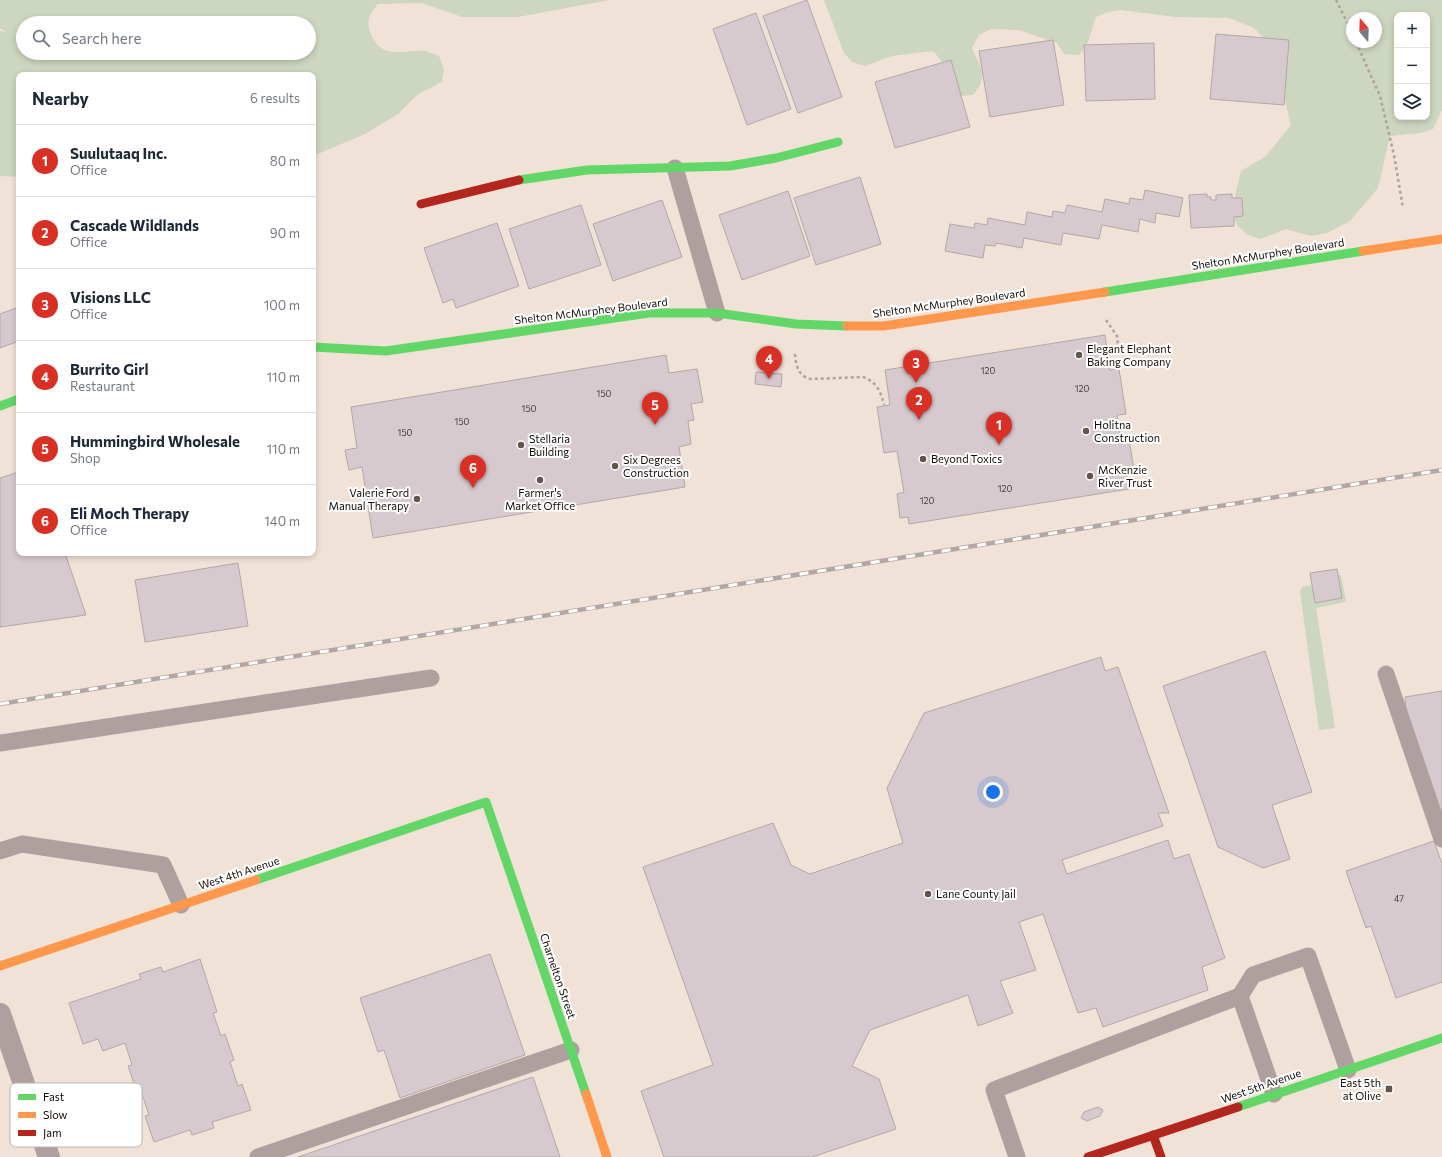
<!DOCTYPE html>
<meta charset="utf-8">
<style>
:root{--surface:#fff;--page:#f2f2f3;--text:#1f2937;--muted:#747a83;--line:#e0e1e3;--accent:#d93025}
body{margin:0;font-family:Commissioner,sans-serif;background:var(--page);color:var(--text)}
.controls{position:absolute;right:12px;top:12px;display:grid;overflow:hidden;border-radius:8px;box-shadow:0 2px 6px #0003}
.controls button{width:36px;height:36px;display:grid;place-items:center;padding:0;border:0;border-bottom:1px solid var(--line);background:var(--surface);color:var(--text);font:20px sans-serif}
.compass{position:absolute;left:1346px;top:12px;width:36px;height:36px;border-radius:50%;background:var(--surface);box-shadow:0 2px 6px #0003;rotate:341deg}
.you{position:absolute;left:993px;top:792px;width:14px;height:14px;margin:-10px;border:3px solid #fff;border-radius:50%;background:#1a73e8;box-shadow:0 0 0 6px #1a73e833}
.badge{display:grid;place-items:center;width:26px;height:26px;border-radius:50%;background:var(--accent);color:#fff;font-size:13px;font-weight:700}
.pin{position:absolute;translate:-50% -33px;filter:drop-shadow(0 1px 2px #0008)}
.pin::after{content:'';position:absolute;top:21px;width:14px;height:12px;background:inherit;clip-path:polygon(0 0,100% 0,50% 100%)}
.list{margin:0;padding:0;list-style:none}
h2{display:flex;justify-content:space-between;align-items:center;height:52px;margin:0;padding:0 16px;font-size:17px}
h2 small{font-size:13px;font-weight:400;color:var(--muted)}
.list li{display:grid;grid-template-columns:26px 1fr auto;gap:12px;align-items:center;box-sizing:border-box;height:72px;padding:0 16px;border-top:1px solid var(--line)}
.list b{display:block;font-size:15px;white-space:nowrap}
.list p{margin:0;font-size:13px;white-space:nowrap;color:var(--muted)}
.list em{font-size:13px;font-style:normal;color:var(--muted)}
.icon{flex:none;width:22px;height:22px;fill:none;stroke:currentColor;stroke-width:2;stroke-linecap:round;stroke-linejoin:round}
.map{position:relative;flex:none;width:1442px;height:1157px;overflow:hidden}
.search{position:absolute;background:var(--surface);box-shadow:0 2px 6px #0003;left:16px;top:16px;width:300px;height:44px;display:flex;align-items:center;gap:10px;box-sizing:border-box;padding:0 14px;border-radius:22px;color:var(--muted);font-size:15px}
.panel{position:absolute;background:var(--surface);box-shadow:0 2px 6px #0003;left:16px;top:72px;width:300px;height:484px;border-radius:8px}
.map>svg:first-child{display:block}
.green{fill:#cdd6be;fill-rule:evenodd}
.building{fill:#d7cace;stroke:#b1a8a7}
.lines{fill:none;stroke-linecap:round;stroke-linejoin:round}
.path{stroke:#afa19f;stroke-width:2.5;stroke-dasharray:3 3;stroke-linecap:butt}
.lane{stroke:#af9f9f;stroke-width:17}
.street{stroke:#af9f9f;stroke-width:22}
.fast{stroke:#63d668;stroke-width:9}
.slow{stroke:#ff974d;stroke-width:9}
.jam{stroke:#b3261e;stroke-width:9}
.rail-casing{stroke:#b4a6a3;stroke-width:4.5}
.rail{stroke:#fff;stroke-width:3;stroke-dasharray:9;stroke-linecap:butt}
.poi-dot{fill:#61574f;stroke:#fff;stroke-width:1.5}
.labels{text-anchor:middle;stroke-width:4;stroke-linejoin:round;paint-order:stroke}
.number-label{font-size:9px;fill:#453c38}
.street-label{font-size:11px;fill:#140c06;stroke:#fff}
.poi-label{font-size:11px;fill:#140c06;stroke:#fff;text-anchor:start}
.key{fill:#fff;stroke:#b8b6b4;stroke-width:1}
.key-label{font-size:11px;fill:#140c06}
</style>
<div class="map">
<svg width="1442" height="1157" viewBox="0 0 1442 1157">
<rect width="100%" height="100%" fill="#f0e2d6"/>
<g class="green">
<path d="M0,0H609L518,17H462L422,3L378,4C370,13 366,20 370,32C381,62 404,49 424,51C429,51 434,55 439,56L444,69L442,82L418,94L398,114L365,134L313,156V75H19V177L0,176V31L6,32L0,28ZM23,23H309V53H23Z"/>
<path d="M824,0H1442V110L1433,129L1420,133L1390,136L1378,188L1350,221L1327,233L1311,236L1286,229L1260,239L1248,235L1238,226L1231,213L1241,171L1266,156L1291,125L1285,100L1286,85L1281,57L1254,28L1229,18L1175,17L1121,10L1108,12L1096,17L1088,42L1079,55L1064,54L1057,43L1019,30L991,29L979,35L972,48C981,69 989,76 973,95L960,96C949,81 946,64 933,51L892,56L865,66L852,62L844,53ZM1397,15H1427V117H1397ZM1352,18H1376V42H1352Z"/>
<polygon points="1338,575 1341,575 1346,601 1341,603 1316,608 1335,728 1319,730 1300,592 1302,587 1312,585 1316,603 1342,598"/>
</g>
<g class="building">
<polygon points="807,0 842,97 798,113 763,16"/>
<polygon points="756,13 791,109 747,125 713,29"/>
<polygon points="1216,34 1289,40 1284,105 1210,99"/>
<polygon points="1053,40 1064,105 990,117 979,51"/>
<polygon points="1154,43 1155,99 1086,101 1084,45"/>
<polygon points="951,60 970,127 895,148 875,82"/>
<polygon points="860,177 881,244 816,265 794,198"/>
<polygon points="1145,190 1183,198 1179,217 1156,213 1155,223 1140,219 1138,232 1102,225 1099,239 1063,233 1061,245 1024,238 1022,248 996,243 995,246 985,245 983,258 945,251 950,224 974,228 975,223 987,225 988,218 1025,225 1027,212 1052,217 1053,211 1065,213 1067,205 1102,212 1105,199 1129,204 1130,198 1143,200"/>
<polygon points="788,191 810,256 742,280 719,215"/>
<polygon points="1207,194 1207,197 1211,197 1211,200 1216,200 1216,195 1232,194 1232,198 1242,198 1243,216 1234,217 1234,226 1191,228 1189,195"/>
<polygon points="662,200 682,257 613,281 593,224"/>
<polygon points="581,205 601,265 529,289 509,229"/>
<polygon points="497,223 519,286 456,308 453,299 443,303 424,248"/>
<polygon points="19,307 19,341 0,348 0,314"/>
<polygon points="1105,335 1110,370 1119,369 1126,414 1117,415 1121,440 1129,439 1134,470 1126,471 1129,489 909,524 908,517 900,518 897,494 904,492 897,451 884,453 877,407 890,405 885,370"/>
<polygon points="666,355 669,373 697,369 703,402 691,404 694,420 688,421 691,444 679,447 685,487 373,538 362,467 349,470 345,450 357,448 351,407"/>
<polygon points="756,372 782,374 781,387 755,384"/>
<polygon points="19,472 19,553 65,553 86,615 0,627 0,478"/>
<polygon points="238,563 248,626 145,642 135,580"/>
<polygon points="1337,569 1342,598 1315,603 1310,573"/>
<polygon points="1265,651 1312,792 1272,805 1290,859 1263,868 1218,847 1163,686"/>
<polygon points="1101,657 1105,671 1118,667 1169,813 1158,813 1163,826 1062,860 1067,874 1168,840 1174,859 1189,854 1225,958 1202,967 1208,990 1103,1027 1096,1008 1078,1013 1043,914 1019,922 1036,970 1000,981 1013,1013 978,1026 968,995 870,1030 852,1066 879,1079 896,1129 812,1157 664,1157 641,1091 713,1065 643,867 773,823 791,865 810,874 903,843 887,788 924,713"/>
<polygon points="1442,691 1442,818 1406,712 1405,697"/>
<polygon points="1434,841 1442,864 1442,982 1396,998 1371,926 1366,928 1346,871"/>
<polygon points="490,954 525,1055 400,1098 384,1050 378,1052 360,998"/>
<polygon points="200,959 217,1012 213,1013 221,1036 225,1034 234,1060 230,1062 238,1086 242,1084 251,1110 212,1122 214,1128 192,1135 190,1130 154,1142 145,1116 149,1115 142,1094 138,1095 128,1066 132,1065 125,1043 103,1051 98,1039 83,1044 69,1003 141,979 139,974 161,967 163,972"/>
<polygon points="533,1077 560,1157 298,1157"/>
<polygon points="1098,1107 1103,1110 1100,1116 1087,1121 1081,1118 1084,1112"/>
</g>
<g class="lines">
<g class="path">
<polyline points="1336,0 1352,32"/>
<polyline points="1356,42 1380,96 1394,155 1403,208"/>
<polyline points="1106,320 1117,336 1118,341 1114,348 1107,351"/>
<path d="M795,354C796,366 798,376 811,379L863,377C877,382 881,392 884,405"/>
</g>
<g class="lane">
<polyline points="675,168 717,313"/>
<polyline points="1386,674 1442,839"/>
<polyline points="0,743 431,678"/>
<polyline points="0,851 22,844 163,865 181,905"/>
<polyline points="1240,996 1274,1094"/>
<polyline points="258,1157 571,1050"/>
<polyline points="1017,1157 994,1090 1240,996 1253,975 1308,956 1348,1070"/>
</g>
<polyline class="street" points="0,1014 49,1157"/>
<g class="fast">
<polyline points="519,180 587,170 730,166 776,158 838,142"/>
<polyline points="1105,292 1363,251"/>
<polyline points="313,347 386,351 649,313 717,313 796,324 847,326"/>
<polyline points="0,406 19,399"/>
<polyline points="256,880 486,802 586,1094"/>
<polyline points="1238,1107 1442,1038"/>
</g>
<g class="slow">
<polyline points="1363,251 1442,239"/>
<polyline points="847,326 884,326 1105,292"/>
<polyline points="0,966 256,880"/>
<polyline points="586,1094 607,1157"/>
</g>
<g class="jam">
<polyline points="421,204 519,180"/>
<polyline points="1153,1135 1161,1157"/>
<polyline points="1088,1157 1238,1107"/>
</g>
<defs>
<polyline id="rail" points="0,704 1442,470"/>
</defs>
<use href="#rail" class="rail-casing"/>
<use href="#rail" class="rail"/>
</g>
<g class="poi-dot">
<circle cx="1079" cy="355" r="4"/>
<circle cx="1086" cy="431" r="4"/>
<circle cx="521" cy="445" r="4"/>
<circle cx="923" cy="459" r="4"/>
<circle cx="615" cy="466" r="4"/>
<circle cx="1090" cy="476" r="4"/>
<circle cx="540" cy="480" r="4"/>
<circle cx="417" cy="499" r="4"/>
<circle cx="928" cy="894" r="4"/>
<rect x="1385" y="1085" width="8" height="8" rx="2"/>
</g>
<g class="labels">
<g class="number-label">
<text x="988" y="374">120</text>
<text x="1082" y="392">120</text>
<text x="604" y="397">150</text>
<text x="529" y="412">150</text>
<text x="462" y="425">150</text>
<text x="405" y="436">150</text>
<text x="1005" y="492">120</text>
<text x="927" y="504">120</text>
<text x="1399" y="902">47</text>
</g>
<g class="street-label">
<text transform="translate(1268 254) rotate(-9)" y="4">Shelton McMurphey Boulevard</text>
<text transform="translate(949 303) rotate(-8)" y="4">Shelton McMurphey Boulevard</text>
<text transform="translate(591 311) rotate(-7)" y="4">Shelton McMurphey Boulevard</text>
<text transform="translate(239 873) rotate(-18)" y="4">West 4th Avenue</text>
<text transform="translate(558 976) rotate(71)" y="4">Charnelton Street</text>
<text transform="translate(1261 1086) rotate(-19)" y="4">West 5th Avenue</text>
</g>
<g class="poi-label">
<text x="1087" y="353">Elegant Elephant<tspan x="1087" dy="13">Baking Company</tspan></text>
<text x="1094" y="429">Holitna<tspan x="1094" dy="13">Construction</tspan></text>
<text x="529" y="443">Stellaria<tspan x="529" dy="13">Building</tspan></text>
<text x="931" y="463">Beyond Toxics</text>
<text x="623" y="464">Six Degrees<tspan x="623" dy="13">Construction</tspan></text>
<text x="1098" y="474">McKenzie<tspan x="1098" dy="13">River Trust</tspan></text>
<text x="409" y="497" text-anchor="end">Valerie Ford<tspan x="409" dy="13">Manual Therapy</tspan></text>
<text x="540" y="497" text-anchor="middle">Farmer's<tspan x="540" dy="13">Market Office</tspan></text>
<text x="936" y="898">Lane County Jail</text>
<text x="1381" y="1087" text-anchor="end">East 5th<tspan x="1381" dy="13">at Olive</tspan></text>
</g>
</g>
<rect x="10" y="1083" width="132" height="64" rx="6" class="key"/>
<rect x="18" y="1094" width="18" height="6" fill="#63d668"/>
<rect x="18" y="1112" width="18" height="6" fill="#ff974d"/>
<rect x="18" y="1130" width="18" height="6" fill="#b3261e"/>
<g class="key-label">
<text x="43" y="1101">Fast</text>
<text x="43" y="1119">Slow</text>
<text x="43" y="1137">Jam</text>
</g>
</svg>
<div class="controls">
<button>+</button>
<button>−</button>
<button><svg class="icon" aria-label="layers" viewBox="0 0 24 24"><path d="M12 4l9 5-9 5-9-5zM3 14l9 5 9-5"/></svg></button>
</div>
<svg class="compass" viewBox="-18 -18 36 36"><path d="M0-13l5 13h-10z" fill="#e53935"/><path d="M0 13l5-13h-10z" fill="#747a83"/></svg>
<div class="you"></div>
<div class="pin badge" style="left:999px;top:445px">1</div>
<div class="pin badge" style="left:919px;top:420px">2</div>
<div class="pin badge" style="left:916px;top:383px">3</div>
<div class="pin badge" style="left:769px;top:379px">4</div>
<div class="pin badge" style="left:655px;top:425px">5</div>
<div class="pin badge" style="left:473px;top:488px">6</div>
<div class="search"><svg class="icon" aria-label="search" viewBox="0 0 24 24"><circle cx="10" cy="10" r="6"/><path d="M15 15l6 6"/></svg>Search here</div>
<section class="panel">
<h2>Nearby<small>6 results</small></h2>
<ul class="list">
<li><span class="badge">1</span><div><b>Suulutaaq Inc.</b><p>Office</p></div><em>80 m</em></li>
<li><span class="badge">2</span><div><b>Cascade Wildlands</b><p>Office</p></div><em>90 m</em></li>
<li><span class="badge">3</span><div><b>Visions LLC</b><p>Office</p></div><em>100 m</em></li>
<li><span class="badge">4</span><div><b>Burrito Girl</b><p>Restaurant</p></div><em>110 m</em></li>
<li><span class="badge">5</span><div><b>Hummingbird Wholesale</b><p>Shop</p></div><em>110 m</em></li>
<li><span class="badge">6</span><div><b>Eli Moch Therapy</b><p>Office</p></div><em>140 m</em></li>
</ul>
</section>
</div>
